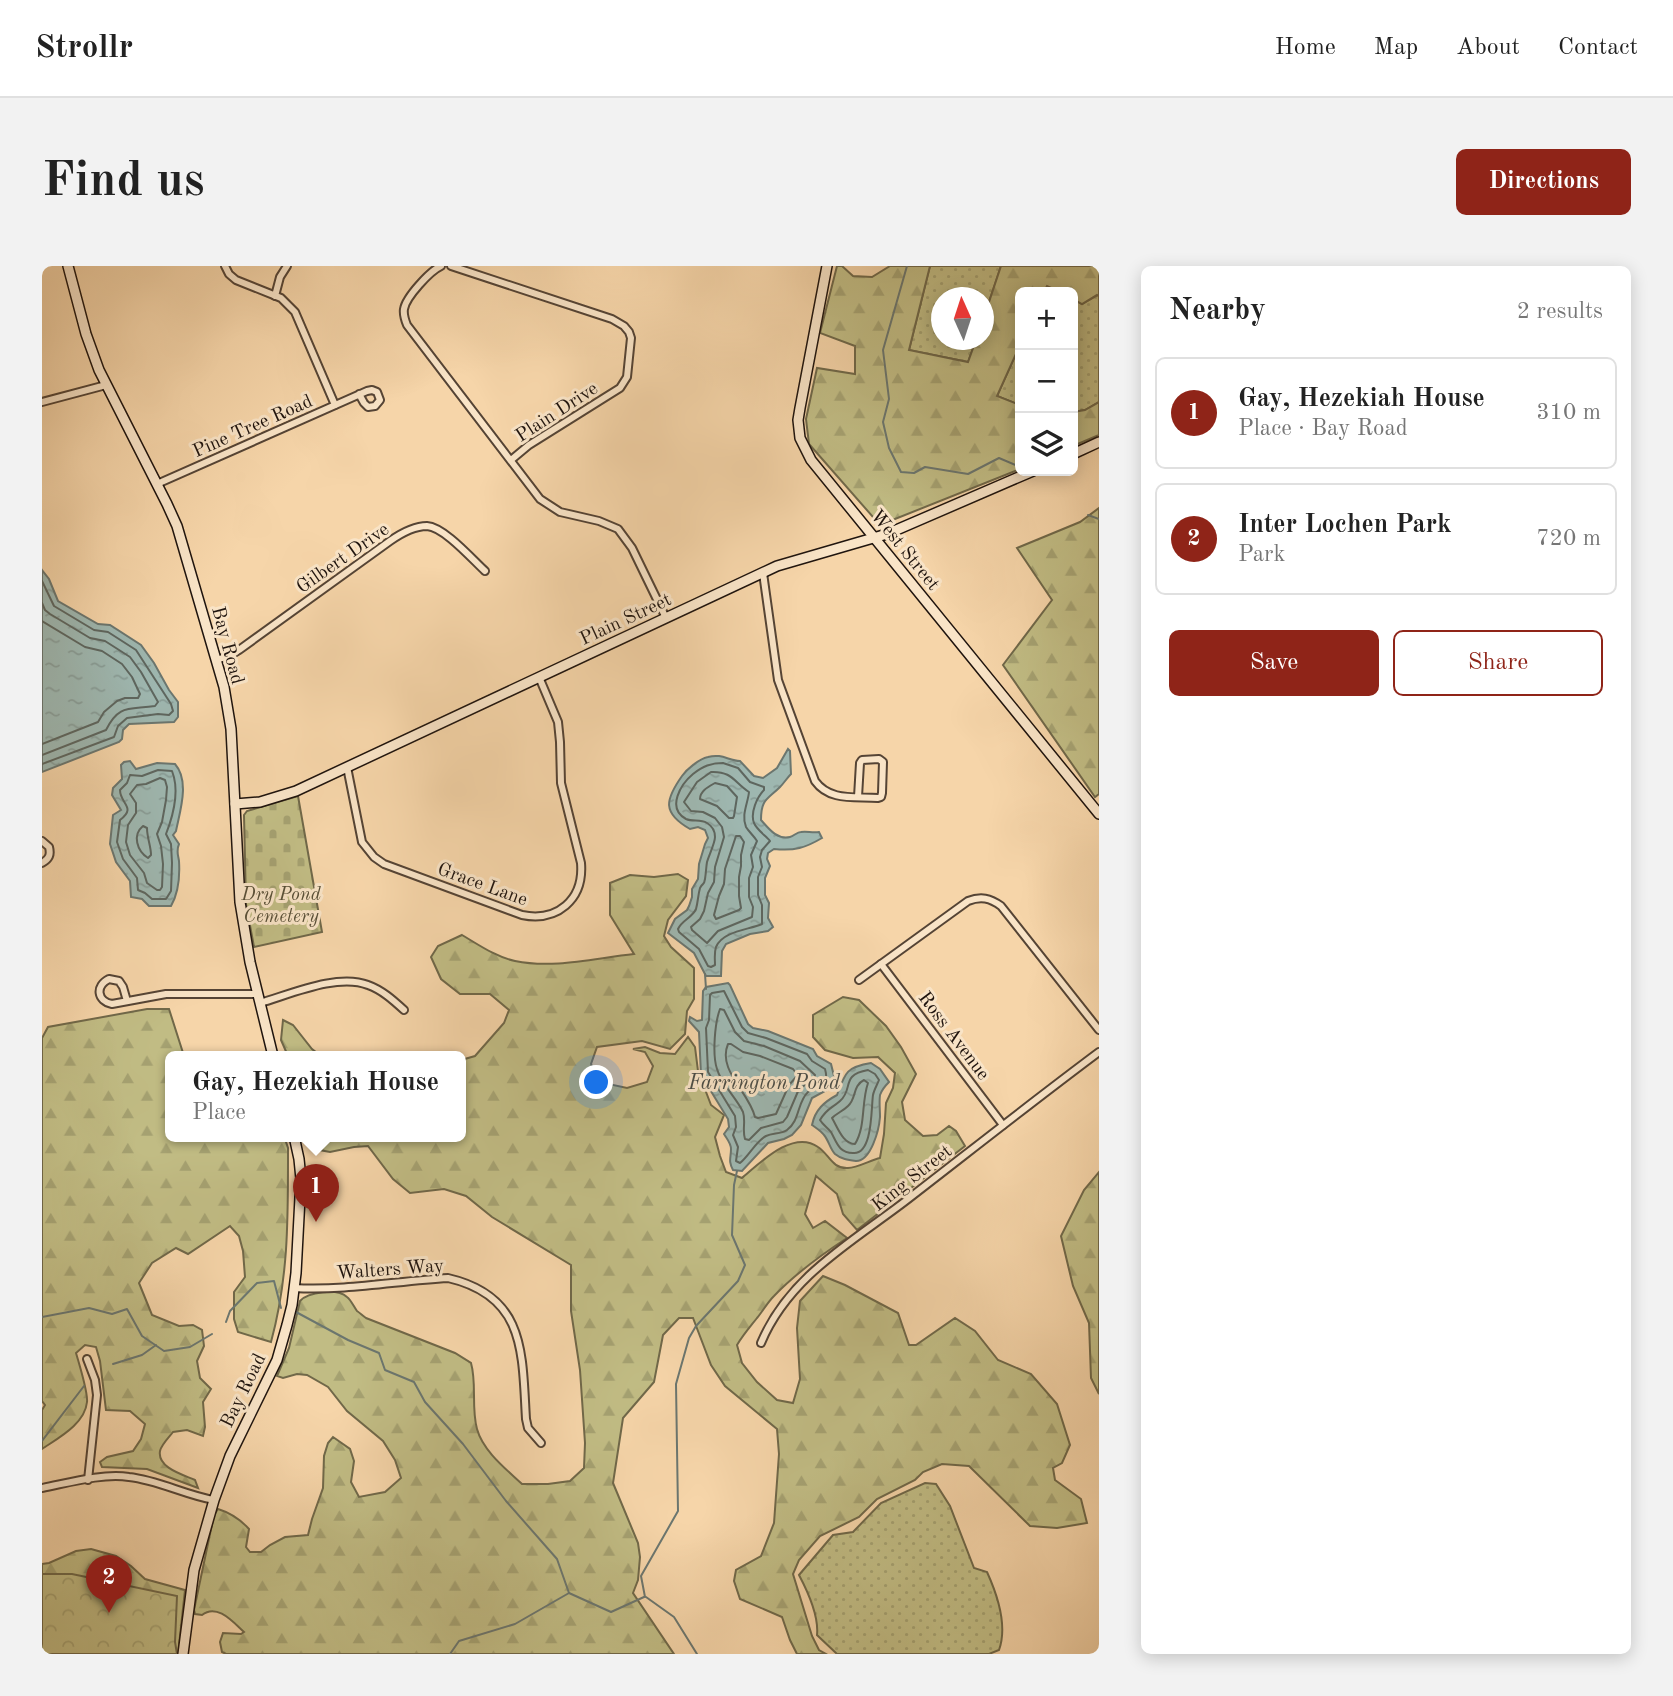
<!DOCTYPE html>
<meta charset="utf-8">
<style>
:root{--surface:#fff;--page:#f2f2f2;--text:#222;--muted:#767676;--line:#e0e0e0;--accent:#8f2418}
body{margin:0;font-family:"Old Standard TT",serif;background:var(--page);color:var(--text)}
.controls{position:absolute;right:21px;top:21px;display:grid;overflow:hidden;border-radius:10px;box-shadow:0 4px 18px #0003}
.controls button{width:63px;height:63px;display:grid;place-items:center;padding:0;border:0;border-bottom:2px solid var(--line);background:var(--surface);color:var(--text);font:35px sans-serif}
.compass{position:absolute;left:889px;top:21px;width:63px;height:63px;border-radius:50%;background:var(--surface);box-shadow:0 4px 18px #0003;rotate:357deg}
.you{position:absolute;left:555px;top:817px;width:24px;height:24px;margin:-18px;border:5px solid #fff;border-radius:50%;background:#1a73e8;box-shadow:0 0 0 10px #1a73e833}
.badge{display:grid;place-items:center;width:46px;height:46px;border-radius:50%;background:var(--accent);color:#fff;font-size:23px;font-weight:700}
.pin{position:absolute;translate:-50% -58px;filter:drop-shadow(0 2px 4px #0008)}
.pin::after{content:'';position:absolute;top:37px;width:24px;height:21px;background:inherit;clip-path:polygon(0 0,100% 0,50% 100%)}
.popup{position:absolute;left:123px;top:785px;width:301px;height:91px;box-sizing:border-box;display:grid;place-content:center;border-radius:10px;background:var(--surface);filter:drop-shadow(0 2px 5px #0005);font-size:23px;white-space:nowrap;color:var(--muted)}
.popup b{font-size:26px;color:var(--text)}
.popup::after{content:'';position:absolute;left:50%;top:100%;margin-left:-14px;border:14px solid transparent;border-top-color:var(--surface)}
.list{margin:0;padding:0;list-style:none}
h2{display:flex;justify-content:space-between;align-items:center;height:91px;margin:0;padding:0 28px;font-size:30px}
h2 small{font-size:23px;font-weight:400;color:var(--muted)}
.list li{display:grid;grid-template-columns:46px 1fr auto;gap:21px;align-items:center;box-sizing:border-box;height:112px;margin:0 14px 14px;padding:0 14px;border:2px solid var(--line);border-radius:10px}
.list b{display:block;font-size:26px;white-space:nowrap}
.list p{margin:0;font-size:23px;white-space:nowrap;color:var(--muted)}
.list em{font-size:23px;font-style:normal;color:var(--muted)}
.actions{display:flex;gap:14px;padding:21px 28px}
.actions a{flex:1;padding:16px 0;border:2px solid var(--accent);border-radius:10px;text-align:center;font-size:24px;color:var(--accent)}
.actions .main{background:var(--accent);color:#fff}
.icon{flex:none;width:38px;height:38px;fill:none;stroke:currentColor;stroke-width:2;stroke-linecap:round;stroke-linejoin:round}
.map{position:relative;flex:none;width:1057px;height:1388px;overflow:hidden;border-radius:10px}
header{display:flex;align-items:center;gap:42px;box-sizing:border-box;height:98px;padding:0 35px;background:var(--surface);border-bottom:2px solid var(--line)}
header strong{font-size:33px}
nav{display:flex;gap:38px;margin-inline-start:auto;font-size:24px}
.intro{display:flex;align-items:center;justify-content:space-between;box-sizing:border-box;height:168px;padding:0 42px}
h1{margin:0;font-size:49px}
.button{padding:18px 32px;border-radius:10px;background:var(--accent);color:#fff;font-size:24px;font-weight:700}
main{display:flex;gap:42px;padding:0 42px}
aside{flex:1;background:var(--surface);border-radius:10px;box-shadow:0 4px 18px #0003}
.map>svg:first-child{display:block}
.grass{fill:url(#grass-dots);stroke:#706849;stroke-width:2}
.forest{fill:url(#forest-firs);stroke:#706849;stroke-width:2}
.cemetery{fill:url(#cemetery-stones);stroke:#706849;stroke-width:2}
.park{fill:url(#park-crowns);stroke:#706849;stroke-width:2}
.water{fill:url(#water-ripples);stroke:#6b766f;stroke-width:2}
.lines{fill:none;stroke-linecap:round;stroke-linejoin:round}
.shore{stroke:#5e665f;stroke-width:2}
.stream{stroke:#6b766f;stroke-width:2}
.street-casing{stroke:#554435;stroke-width:10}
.secondary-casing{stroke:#1f140e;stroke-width:12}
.street{stroke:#f9e4c7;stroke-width:6}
.secondary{stroke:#f9e4c7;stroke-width:9}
.labels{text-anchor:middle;stroke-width:6;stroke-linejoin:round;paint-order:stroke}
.street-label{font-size:19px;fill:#1f140e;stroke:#f9e4c7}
.park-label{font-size:19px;font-style:italic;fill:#584f37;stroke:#f9e4c7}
.water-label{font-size:21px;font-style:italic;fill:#4b4d47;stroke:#f9e4c7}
</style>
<header>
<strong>Strollr</strong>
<nav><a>Home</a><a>Map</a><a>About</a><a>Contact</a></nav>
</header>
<div class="intro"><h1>Find us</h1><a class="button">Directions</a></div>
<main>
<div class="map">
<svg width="1057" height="1388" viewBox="0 0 1057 1388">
<defs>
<pattern id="grass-dots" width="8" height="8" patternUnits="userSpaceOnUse" patternTransform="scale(1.75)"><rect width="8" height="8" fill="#c1bc84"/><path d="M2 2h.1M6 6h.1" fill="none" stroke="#a5a171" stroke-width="1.8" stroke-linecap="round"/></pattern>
<pattern id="forest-firs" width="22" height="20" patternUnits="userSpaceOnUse" patternTransform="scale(1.75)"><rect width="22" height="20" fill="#c1bc84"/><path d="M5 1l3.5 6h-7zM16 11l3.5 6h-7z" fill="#a5a171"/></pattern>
<pattern id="cemetery-stones" width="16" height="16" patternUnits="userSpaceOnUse" patternTransform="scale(1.75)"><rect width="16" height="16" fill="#c1bc84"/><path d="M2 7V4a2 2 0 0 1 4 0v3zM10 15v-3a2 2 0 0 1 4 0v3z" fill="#a5a171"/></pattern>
<pattern id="park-crowns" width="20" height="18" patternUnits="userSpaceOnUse" patternTransform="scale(1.75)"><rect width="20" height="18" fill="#c1bc84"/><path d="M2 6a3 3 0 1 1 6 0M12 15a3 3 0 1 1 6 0" fill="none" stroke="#a5a171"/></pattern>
<pattern id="water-ripples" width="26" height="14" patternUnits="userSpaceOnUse" patternTransform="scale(1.75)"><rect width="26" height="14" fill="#9eb7b0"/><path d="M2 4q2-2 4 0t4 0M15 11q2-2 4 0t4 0" fill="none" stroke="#889c96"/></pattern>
</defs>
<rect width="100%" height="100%" fill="#f6d5a9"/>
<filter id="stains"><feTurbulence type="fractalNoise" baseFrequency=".00286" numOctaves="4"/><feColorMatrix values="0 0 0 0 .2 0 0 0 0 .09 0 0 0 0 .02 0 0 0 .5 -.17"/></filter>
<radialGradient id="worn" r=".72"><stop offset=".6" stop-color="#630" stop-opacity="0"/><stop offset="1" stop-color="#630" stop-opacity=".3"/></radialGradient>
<g class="grass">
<polygon points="888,0 959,0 942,51 942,32 900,32 900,74 934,74 926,96 867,84"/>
<polygon points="1056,29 1057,30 1057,136 1043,144 1031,146 1031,33 1040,38"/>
<polygon points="978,79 978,139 955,130"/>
<path d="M883,1217L894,1218L908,1240L932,1302L945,1306C955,1328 966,1359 957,1384L947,1388H795L775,1369C777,1350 766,1326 757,1309L791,1269L811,1266L839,1237Z"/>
</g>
<g class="forest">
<polygon points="795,0 800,0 811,10 830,11 848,0 888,0 867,84 926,96 934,74 942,74 942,51 959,0 1057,0 1057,30 1055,29 1040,38 1031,33 1031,26 1018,26 1005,20 1002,26 978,26 978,79 955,130 978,139 978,203 838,259 767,178 764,153 775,102 813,108 813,80 778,67"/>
<polygon points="1057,136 1057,169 1031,180 1031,146 1043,144"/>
<polygon points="1057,242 1057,528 1053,531 961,399 1010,334 975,282 1038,256"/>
<path d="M636,608L646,614L644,630L626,654L622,670L629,681L652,702V733L645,745L643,768L628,783L600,775L555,781L549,798L557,816L585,822L605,816L611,800L603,786L591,783L603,781L618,787L633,788L646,771L653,781L656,805L669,839L682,849L673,871L678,890L684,906L700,912C718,897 751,863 776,881C787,888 790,903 806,902C815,902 829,894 838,892L842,868L844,837L851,822L853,807L836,791L811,792L783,784L771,771V749L801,731L817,734L844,760L859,781L874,808L860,836L863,854L881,870L895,869L907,860L914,865L923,880L815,964L801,948L795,928L774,910L763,948L771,962L783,955L805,972C779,989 754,1007 732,1030C725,1037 721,1045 715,1052C708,1061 701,1069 695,1079L700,1097L715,1116L735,1134L751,1137L758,1113L755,1062L758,1035L781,1010L803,1019L856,1047L867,1079H874L913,1052L933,1065L956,1094L989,1108L1015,1138L1028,1179L1020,1197L1011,1202L1013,1214L1039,1233L1045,1257L1015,1262L988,1260L927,1200L900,1198L881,1206L873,1214L835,1233L817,1251L778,1270L757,1294L751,1308L770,1370L777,1384L784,1388H755L748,1374L740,1351L698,1333L692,1315L694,1304L719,1290L732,1257L737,1188L735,1163L683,1120L669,1099L651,1052H637L621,1069L612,1116L581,1152L571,1217L596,1277L598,1291L596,1314L591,1327L632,1388H184L180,1386L178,1376L181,1367L199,1368L202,1366C191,1356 175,1337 160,1349L153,1348L152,1344L172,1249L176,1243C189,1247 198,1253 207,1263L204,1281L208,1286H219L228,1279L243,1271L266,1269L270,1253L281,1222L282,1190L286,1177L291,1171L308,1183L312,1195L309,1216L317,1231L343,1226L359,1212L353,1194L341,1175L305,1145L286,1121L265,1109L255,1108L241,1112L235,1110L247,1082L258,1035C266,1026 295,1022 305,1031C309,1034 312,1041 315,1045C318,1047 321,1050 324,1052L413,1087L429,1097C435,1118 429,1141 435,1163C441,1185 464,1203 480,1218H506L528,1215L542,1202L543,1177L538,1104L529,1045V999L450,951L424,930L402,923L368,927L351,913L326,880L312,881L288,886L272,883L268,873L271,870H419V794L433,790L462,757L467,744L448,728H418L399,713L389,691L396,680L420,669C437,679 454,691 473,695C512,703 553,692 592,688L568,649V617L588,609L612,611Z"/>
<path d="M105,743H127L142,790H129V870H242L246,882C246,950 247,1010 229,1076L196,1066L192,1053V1026L203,1011L201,985L197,970L188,960L146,988L134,982L110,997L97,1017L110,1049L137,1060L151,1059L160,1064L162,1080L155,1095L158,1112L169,1123L161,1136L163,1161L161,1170L145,1164L131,1166C127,1171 119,1179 118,1185C115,1202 142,1209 153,1214L156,1222L105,1203L60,1201L58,1196L65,1191L91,1185L99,1173L103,1158L88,1145L64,1144L58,1095L54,1081L43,1079L34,1087C37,1097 46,1128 45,1136C43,1158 16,1172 0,1183V1144L3,1139L0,1135V772L6,761Z"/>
<polygon points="241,754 251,759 270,783 279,790 246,790 239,774"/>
<polygon points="1057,906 1057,1128 1049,1112 1047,1057 1031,1020 1019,970 1042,924"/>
<polygon points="49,1283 74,1290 89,1300 103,1313 143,1324 136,1388 0,1388 0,1298 7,1297 34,1285"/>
</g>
<polygon class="cemetery" points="256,530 280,666 212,681 204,638 202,549 205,545"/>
<polygon class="park" points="0,1308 30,1308 135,1330 133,1376 135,1388 0,1388"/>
<g class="water">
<polygon points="0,304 7,313 16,335 56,358 68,359 99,379 112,397 127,424 136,436 136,451 132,456 87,458 81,464 80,473 77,476 0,506"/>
<path d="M746,483L748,485L749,508C745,512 742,517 738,521C725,534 719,533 719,554C727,563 735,574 748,571C752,570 755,566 759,566C765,565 770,567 777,566L780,572C763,582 753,585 732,583L726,587L725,593L728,600L723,612V629L727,637L726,652L731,661L726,665L708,668L684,678L680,685L679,710H664L652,687L626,667L633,653L645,644L647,640L650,631V623L656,613L657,598L663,578L666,572L663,564L656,561L648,563C620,547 623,534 640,510C645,503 657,493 666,491C680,487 687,495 698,495L712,510L721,512L735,502Z"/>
<path d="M88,495L94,503L115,497L133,498C148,515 138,545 134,565L131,569L137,578C134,585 136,588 137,595C138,611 137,626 129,640H107L100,633L89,631L88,615L74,596L68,578L71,549L79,544L70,529L71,522L80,513L79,499L82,496Z"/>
<path d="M686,717L688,719L706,758L711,762L726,765L771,783L775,790L789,798L792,810L790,818L785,824L770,832L759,859L750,869L742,873L726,877L700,905L691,904C686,895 689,892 689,883C689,877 685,873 682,868L687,861L686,853L659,809L657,766L647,755L648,751L655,755L660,754L661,725L664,721Z"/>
<path d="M829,797L838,803L847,816C843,820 840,823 838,829C837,837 838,843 838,851C837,864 829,895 814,895C806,894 799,893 793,888C788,883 787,875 782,869C779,865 774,862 770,859C773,844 782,836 795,829C803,807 804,801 829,797Z"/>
</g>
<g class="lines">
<g class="shore">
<polyline points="0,315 12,340 52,364 66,366 94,384 129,438 131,445 127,449 116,448 85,452 76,460 72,471 0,498"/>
<path d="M0,337L3,344L8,348L48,372L63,375L88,391L99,406L116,436L113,440C87,444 77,438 64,464L0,489"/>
<polyline points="0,355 43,381 60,385 80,398 90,411 98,428 96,432 83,432 75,435 62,446 56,456 0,478"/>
<path d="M681,497L696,502L708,516L722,521V524C715,531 708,547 712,557C715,564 724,570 728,575L720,584L718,591L720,601L716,611V629L720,639V658C706,664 681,665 674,681C672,687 673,693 673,699L669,701L666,700L657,683L637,666L636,663C640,654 650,652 654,643C656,636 656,629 658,622C661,616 662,620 663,613C664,607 664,602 665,596C667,589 673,577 673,571C673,565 670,560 665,557C658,553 651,556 644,553C624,542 639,518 651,508C661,500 669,497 681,497Z"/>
<path d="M116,504L130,505C138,525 131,550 124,568L129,578L130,597L129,625L124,633H110L103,627L96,624L95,612L81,593L75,576L78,554C95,541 78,538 78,524L85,517L88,509L100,510Z"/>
<path d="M669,506C690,505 692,516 707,526C706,537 699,549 704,561C707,566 712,570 715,575L709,589L711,601L707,612V631L711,641L710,651L676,665L665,677L650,664L649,661L658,653L662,645L666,627L672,616L673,601L682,571L680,561L673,552L661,546L649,545L642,536L655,516Z"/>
<polygon points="118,512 123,514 125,521 124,534 120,556 115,568 119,580 121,598 120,621 118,624 115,624 105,617 102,607 88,589 84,576 86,559 94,547 94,537 88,528 95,519 104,518"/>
<path d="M673,517L685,520L695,531L692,550L691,552H687L675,540L658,533C658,525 666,521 673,517Z"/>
<path d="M101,560L105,562C105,572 109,580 109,589L106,592C95,585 90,569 101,560Z"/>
<polygon points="694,570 698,570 702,576 699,589 699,600 697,611 697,630 699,642 697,644 674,653 672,649 677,630 682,618 683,603"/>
<path d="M682,725L700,761L706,767L724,772L765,788L770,795L783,803C788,821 776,817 766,826C755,836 758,855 745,864C739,868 731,867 724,870C714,875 707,890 698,897L694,895L696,881L691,869L694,861L693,850L666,806L664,762L667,754L668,729L670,727Z"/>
<path d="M678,743L682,744L693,766L702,775L722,780L758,795L773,809L772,813L757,823L745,851L741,856L719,862L707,874L703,873C700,864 704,855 701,846C694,831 679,818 675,803C670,788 673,756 678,743Z"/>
<path d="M686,778H689L701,786L718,790L751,803L754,807L755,810L747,819L734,848L716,852L713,851C707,826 675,804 686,778Z"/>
<path d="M826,804L833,808L837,814C835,819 832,824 831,829C829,842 831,889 811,887C797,887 795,877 789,866C785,861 781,859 778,854C785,842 789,843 798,835C812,823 798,809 826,804Z"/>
<path d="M822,814L826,817C819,837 824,860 813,878C801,878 796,862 790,852C795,847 801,845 806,840C815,832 810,820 822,814Z"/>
</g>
<g class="stream">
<polyline points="865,0 841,84 847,133 841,156 847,182 859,206 872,207 883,201 926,208 957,192 976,200"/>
<polyline points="1046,249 1057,253"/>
<polyline points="663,708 664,723"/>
<polyline points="254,1046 306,1074 337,1087 343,1104 372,1116 383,1136 421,1178 464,1235 515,1293 527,1327"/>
<polyline points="0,1051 47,1042 70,1048 85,1043 100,1070 122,1085 148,1081 170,1068"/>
<polyline points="184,1056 188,1045 215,1017 232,1015 239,1042"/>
<polyline points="71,1098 100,1089 114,1079"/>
<polyline points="0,1175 42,1120"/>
<polyline points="603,1331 599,1310 636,1245 634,1118 647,1072 654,1060 696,1015 703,999 690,969 692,919 695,905"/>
<polyline points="604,1331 632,1351 655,1388"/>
<polyline points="408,1388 417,1375 473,1358 527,1327 569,1346 602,1331"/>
</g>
<defs>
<g id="street">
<polyline points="183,0 187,8 194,14 239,32 253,46 293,139"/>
<path d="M399,0C388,5 364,31 362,43C361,49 363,54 365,59L498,233L518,246L557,255L576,263L590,282L624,352"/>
<polyline points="409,0 570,53 582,60 587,66 589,72 585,111 578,122 487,179 469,194"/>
<polyline points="233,30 238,11 245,0"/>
<polyline points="0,136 64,119"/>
<polyline points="115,218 325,125 330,124 335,126 338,134 333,140 326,141 322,137 317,128"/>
<path d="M721,307L736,414L773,515C788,536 814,530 836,532L839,531L840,527L841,496L837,493L820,494L818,497L816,531"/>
<path d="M174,394L187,390L197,384L348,275C358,268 372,260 385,260C402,261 430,293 443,305"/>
<path d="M305,501L320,576L332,591L342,598L480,649C515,656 542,634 539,597L519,517L518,476L516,456L497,411"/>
<path d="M0,575L7,581C9,589 7,593 0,597"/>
<polyline points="839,698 961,859"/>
<path d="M817,714L926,635C939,630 948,632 959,640L1057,764"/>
<path d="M85,735L81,721L77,715L67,713C53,720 55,735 70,738L124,728H216"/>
<path d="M218,737C249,728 296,707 326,719C340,724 351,734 362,744"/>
<path d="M252,1022C303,1025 355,1015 406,1012C484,1030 480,1087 484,1153L486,1162L499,1177"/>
<path d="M719,1077C748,1008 814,974 870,930C932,882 994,833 1057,786"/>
<polyline points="45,1093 53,1114 55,1129 46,1214"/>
<path d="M0,1222C26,1217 60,1207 87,1211C116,1214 143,1229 172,1234"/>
</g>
<g id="secondary">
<polyline points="26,0 44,68 57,104 125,238 135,260 182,421 189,463 198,636 208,696 231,790"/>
<polyline points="785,0 758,142 756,154 758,172 769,194 1057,548"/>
<polyline points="1031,188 1057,176"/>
<polyline points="193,538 218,536 254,525 735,300 845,268 991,205"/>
<polyline points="141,1388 152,1304 172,1234 188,1190 235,1094 245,1059 250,1039 254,1007 259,913 257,893 252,870"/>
</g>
</defs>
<use href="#street" class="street-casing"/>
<use href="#secondary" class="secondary-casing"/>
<use href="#street" class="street"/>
<use href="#secondary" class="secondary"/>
</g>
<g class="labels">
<g class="street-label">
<text transform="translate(514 145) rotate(-33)" y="7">Plain Drive</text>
<text transform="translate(210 159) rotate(-24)" y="7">Pine Tree Road</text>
<text transform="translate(864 283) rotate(51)" y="7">West Street</text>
<text transform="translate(300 291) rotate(-35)" y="7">Gilbert Drive</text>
<text transform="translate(583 352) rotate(-25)" y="7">Plain Street</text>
<text transform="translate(187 379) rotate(75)" y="7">Bay Road</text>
<text transform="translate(441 617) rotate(20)" y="7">Grace Lane</text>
<text transform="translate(913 769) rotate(53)" y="7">Ross Avenue</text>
<text transform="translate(869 911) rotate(-38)" y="7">King Street</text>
<text transform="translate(348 1002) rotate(-4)" y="7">Walters Way</text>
<text transform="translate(200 1124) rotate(-64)" y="7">Bay Road</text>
</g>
<g class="park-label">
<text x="239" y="634">Dry Pond<tspan x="239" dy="22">Cemetery</tspan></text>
</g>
<g class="water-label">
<text x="722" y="823">Farrington Pond</text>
</g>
</g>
<rect width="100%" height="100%" filter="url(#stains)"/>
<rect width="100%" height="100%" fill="url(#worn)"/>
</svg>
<div class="controls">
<button>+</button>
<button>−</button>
<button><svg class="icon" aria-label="layers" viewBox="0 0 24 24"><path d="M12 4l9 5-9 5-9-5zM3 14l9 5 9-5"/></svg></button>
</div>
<svg class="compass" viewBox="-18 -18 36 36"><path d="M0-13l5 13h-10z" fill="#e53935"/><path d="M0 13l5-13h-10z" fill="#767676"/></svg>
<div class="you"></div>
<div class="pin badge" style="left:274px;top:956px">1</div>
<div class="popup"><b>Gay, Hezekiah House</b>Place</div>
<div class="pin badge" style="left:67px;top:1347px">2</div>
</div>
<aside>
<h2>Nearby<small>2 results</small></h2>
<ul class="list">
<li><span class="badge">1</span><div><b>Gay, Hezekiah House</b><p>Place · Bay Road</p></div><em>310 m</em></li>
<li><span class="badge">2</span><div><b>Inter Lochen Park</b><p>Park</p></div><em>720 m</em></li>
</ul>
<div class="actions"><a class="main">Save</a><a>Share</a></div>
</aside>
</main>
